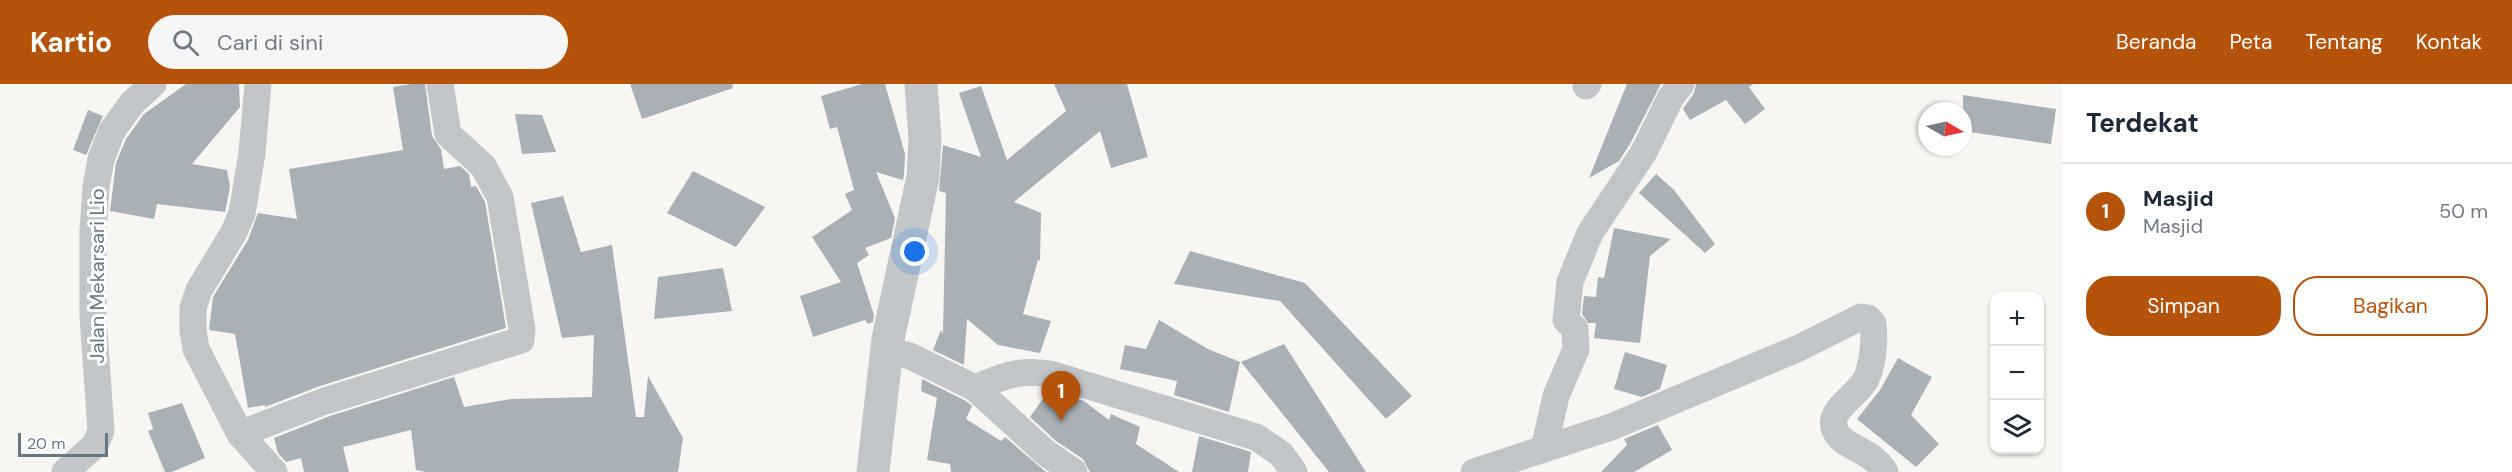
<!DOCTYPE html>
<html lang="id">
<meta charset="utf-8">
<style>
:root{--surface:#fff;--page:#f6f6f7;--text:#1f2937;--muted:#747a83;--line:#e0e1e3;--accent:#b45309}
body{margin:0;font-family:"DM Sans",sans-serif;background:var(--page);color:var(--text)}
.controls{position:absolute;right:18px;bottom:18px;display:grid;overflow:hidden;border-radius:12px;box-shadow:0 2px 4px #0004}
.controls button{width:54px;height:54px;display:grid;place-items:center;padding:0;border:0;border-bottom:2px solid var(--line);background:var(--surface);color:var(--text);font:30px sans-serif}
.compass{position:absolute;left:1918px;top:18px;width:54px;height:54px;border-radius:50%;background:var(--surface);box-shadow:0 2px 4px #0004;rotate:99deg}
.scale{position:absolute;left:18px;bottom:15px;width:90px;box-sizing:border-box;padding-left:6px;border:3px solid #667884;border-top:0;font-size:16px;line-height:21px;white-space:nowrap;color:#667884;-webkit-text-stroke:4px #fff;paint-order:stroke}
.you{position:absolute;left:915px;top:168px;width:21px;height:21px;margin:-15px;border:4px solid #fff;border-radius:50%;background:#1a73e8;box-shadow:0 0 0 9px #1a73e833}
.badge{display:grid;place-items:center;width:39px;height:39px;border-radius:50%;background:var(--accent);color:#fff;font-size:20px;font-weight:700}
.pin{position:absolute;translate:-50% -50px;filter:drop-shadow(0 2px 3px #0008)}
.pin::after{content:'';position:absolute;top:32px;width:21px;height:18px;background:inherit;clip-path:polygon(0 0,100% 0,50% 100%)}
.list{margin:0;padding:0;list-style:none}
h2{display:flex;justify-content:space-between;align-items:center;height:78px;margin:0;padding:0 24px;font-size:26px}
h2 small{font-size:20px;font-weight:400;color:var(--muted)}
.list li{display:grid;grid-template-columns:39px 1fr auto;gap:18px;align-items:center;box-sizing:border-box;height:96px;padding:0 24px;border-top:2px solid var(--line)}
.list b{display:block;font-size:22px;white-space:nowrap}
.list p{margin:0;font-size:20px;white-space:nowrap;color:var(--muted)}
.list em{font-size:20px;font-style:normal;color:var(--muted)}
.actions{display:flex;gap:12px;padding:18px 24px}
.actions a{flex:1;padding:14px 0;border:2px solid var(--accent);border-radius:24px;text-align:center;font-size:21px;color:var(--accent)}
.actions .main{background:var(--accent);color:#fff}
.icon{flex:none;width:33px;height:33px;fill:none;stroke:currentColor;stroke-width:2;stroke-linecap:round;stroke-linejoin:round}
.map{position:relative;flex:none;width:2062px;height:388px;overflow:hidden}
header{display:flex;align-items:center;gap:36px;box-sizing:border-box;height:84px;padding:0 30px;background:var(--accent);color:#fff}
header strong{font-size:28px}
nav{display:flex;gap:33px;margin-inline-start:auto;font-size:21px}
.search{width:420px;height:54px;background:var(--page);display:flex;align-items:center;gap:15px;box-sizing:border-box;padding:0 21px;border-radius:33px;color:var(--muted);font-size:22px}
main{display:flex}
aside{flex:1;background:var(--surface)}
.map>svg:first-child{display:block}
.building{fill:#a9b1b6}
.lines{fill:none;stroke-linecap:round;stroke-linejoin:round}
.minor{stroke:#c2c6c9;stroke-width:27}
.tertiary{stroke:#c2c6c9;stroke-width:33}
.labels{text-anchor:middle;stroke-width:6;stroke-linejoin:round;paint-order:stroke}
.street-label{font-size:20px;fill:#667884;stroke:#fff}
</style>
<header>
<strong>Kartio</strong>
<div class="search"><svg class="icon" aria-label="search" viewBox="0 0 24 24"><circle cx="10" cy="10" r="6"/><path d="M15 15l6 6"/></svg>Cari di sini</div>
<nav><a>Beranda</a><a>Peta</a><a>Tentang</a><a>Kontak</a></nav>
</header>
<main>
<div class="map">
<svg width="2062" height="388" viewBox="0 0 2062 388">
<rect width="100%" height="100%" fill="#f7f6f3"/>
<g class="building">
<polygon points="186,0 239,0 240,23 192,80 227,86 230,103 225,128 157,120 154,135 110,127 116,79 126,55 144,30"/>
<polygon points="411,0 425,0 432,52 441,65 444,85 460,82 469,90 471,103 476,102 485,118 506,244 320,302 265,323 265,321 248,324 235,250 209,246 213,213 248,156 258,129 297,135 289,85 403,66 393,3"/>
<polygon points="630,0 732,0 733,4 642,35"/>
<polygon points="862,0 885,0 905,70 904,91 903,96 876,88 895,134 891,154 865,164 869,171 857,179 874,231 873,238 868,240 865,236 813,253 800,212 841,198 812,153 852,126 845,110 854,106 837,43 830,45 821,12"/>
<polygon points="1054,0 1127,0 1148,73 1111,84 1100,47 1014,118 1041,129 1040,177 1038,176 1023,230 1051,237 1040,269 998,261 967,235 964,281 933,266 941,246 943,250 946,109 939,107 943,61 981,73 959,9 981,2 1007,76 1066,27"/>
<polygon points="1627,0 1661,0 1630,60 1619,77 1589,94"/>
<polygon points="1696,0 1753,0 1749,3 1765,25 1745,40 1726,16 1690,36 1683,25 1694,9"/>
<polygon points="1963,11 2056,25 2051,60 1963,47"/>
<polygon points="88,26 103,32 86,71 73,66"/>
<polygon points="515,30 542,31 556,68 522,70"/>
<polygon points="693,87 765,123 736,163 667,129"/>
<polygon points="1656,90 1674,106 1715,160 1705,169 1639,109"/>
<polygon points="563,112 581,168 612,161 636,333 644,333 648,292 683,354 678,388 426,388 416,386 411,346 343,363 349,388 304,388 301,374 286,378 278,369 274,354 330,332 454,293 464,323 511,315 592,313 594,251 562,254 531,119"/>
<polygon points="1614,144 1671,155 1650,172 1640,259 1594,254 1596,239 1588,239 1582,230 1584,212 1596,213 1598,193 1604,194"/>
<polygon points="1190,167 1305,199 1412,312 1386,335 1280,217 1174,200"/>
<polygon points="723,184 732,227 654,235 658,193"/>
<polygon points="1159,236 1208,265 1240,278 1229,328 1174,311 1177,297 1120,285 1125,261 1146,265"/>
<polygon points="1284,260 1366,388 1329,388 1241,278"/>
<polygon points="1625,268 1667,281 1660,305 1642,313 1614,305"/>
<polygon points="1898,274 1932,293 1911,331 1939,360 1916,383 1857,335 1880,306"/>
<polygon points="922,295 966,317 972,322 966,335 1001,357 1005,353 1046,388 951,388 950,380 927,376 937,314 921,307"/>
<polygon points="1049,306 1084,317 1109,336 1111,330 1140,343 1136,360 1179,388 1090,388 1083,375 1056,357 1030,333"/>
<polygon points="182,319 205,374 172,388 165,388 148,347 153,345 148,329"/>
<polygon points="1658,341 1672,366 1634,388 1601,388 1627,361 1624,355"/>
<polygon points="1199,352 1251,368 1248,388 1192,388"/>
</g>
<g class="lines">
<g class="minor">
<polyline points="258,0 252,69 242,129 234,148 199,206 193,224 193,247 196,265 240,350 274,388"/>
<polyline points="1586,2 1588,0"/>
<polyline points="887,266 910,272 975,304 1046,369 1074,388"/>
<path d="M975,304C1003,292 1019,285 1050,290L1256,353L1281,370L1294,388"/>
<polyline points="240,350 325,317 521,256 522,245 500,113 483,82 448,50 440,0"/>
<polyline points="1544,365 1556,312 1576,265 1575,245 1566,236 1570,198 1590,149 1644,68 1671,13 1681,0"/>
<polyline points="65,388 95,361 101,347 93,233 93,147 96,103 101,75 112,47 132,19 153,0"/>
<path d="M1474,388L1611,343L1799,264L1861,233L1868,234L1873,240C1875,257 1873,280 1866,295C1858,312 1824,327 1836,348C1844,364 1871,365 1885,388"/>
</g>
<polyline class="tertiary" points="873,388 888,255 923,93 925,55 921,0"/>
</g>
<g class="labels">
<g class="street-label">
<text transform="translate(97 192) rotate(-90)" y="7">Jalan Mekarsari Lio</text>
</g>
</g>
</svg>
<div class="controls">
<button>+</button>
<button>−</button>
<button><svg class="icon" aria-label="layers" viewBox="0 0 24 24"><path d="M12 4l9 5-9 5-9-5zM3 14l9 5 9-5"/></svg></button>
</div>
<svg class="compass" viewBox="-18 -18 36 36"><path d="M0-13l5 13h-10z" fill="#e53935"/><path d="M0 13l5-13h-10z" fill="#747a83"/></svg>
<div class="scale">20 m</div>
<div class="you"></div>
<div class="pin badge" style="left:1061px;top:337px">1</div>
</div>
<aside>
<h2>Terdekat<small></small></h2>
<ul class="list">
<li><span class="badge">1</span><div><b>Masjid</b><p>Masjid</p></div><em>50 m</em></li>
</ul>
<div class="actions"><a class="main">Simpan</a><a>Bagikan</a></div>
</aside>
</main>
